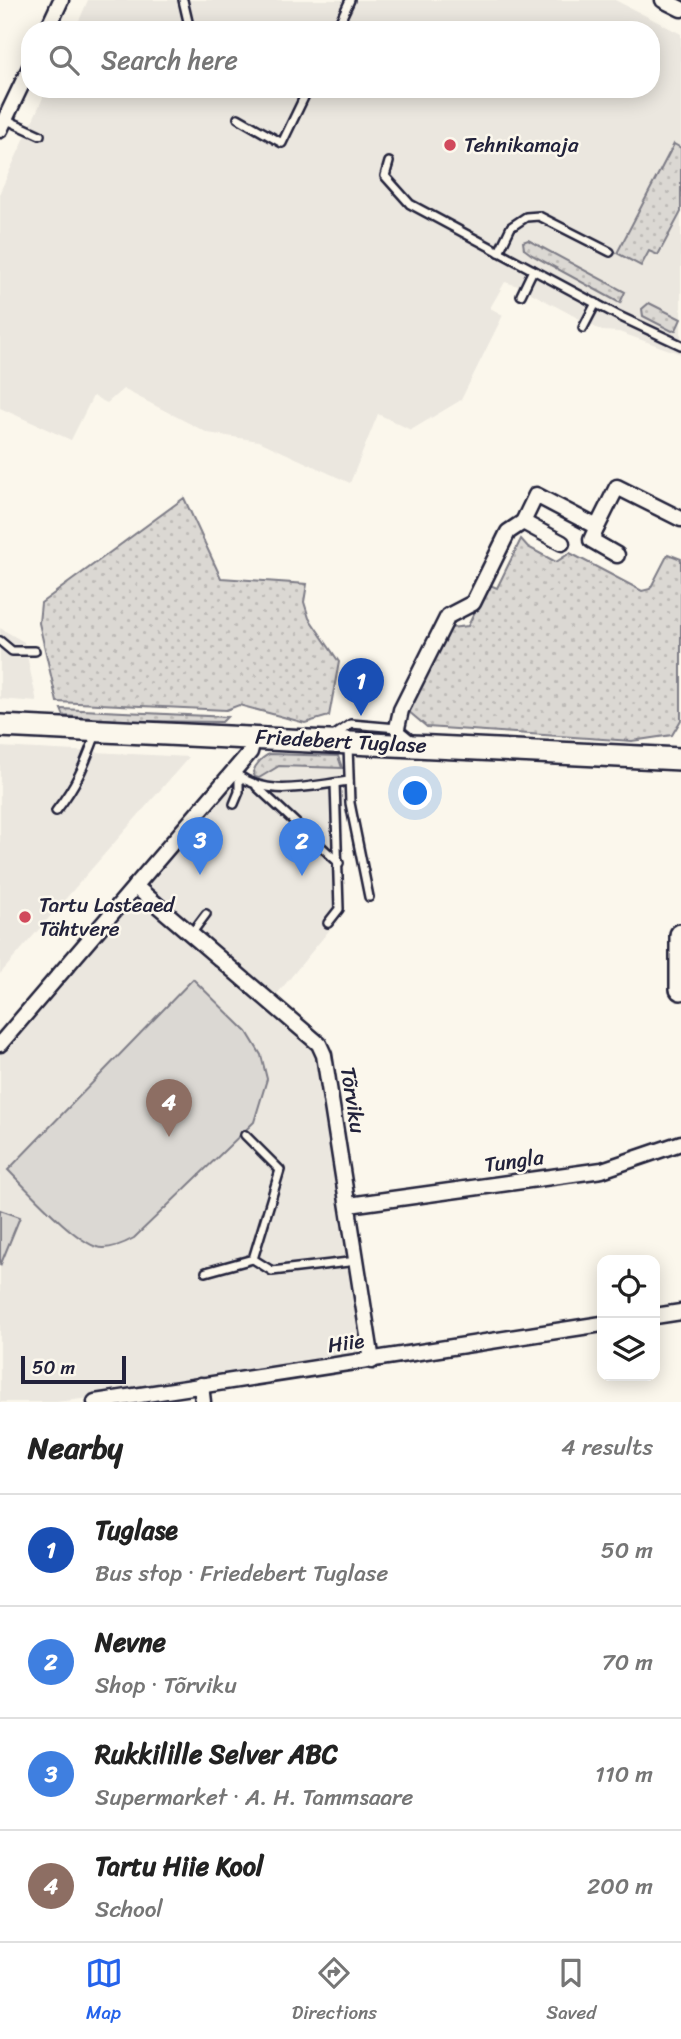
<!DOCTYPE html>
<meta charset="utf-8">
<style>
:root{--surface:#fff;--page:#f6f6f6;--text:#222;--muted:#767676;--line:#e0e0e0;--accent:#2563eb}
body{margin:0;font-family:Sriracha,sans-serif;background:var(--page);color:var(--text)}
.controls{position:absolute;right:21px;bottom:21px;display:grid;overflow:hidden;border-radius:14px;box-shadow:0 4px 18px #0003}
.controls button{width:63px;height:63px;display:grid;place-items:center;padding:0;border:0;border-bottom:2px solid var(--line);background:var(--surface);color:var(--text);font:35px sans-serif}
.scale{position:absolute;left:21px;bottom:18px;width:105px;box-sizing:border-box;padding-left:7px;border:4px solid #22223b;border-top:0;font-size:19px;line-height:24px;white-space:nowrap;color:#22223b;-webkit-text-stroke:5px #fbf7ec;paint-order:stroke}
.you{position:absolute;left:416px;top:794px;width:24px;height:24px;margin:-18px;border:5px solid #fff;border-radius:50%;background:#1a73e8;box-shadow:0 0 0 10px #1a73e833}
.badge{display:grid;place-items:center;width:46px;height:46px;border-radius:50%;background:var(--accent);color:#fff;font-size:23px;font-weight:700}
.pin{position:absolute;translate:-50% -58px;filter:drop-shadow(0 2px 4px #0008)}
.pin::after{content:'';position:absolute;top:37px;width:24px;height:21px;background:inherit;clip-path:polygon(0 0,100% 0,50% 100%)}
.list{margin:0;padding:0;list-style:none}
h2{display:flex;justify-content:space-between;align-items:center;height:91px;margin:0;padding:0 28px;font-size:30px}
h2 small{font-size:23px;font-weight:400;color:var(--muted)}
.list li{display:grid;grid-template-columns:46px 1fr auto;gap:21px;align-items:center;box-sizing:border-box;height:112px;padding:0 28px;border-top:2px solid var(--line)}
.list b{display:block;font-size:26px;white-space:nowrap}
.list p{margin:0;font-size:23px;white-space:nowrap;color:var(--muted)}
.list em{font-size:23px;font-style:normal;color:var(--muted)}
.icon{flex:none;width:38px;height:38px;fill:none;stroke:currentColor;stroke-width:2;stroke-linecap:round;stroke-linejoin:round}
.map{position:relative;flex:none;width:681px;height:1402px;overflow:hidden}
.search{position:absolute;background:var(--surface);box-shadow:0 4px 18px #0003;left:21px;right:21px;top:21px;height:77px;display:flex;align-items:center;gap:18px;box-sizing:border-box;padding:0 24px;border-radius:28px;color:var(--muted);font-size:26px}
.sheet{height:539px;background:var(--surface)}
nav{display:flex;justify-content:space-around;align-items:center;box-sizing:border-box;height:98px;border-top:2px solid var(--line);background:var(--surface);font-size:19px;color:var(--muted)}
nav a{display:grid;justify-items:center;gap:4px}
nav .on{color:var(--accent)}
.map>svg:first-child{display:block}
.built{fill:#ebe7df}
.grass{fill:url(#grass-dots);stroke:#7e7d87;stroke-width:2}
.pitch{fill:#dbd8d3;stroke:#7e7d87;stroke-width:2}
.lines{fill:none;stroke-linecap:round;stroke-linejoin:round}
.lane-casing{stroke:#22223b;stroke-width:12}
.street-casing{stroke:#22223b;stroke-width:19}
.secondary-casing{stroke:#22223b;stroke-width:26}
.lane{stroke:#fbf7ec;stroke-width:7}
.street{stroke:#fbf7ec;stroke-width:14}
.secondary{stroke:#fbf7ec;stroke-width:21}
.poi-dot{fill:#d1495b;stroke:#fbf7ec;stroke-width:2.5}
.labels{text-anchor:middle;stroke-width:5;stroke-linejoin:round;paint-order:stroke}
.poi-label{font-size:21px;fill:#22223b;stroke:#fbf7ec;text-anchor:start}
.street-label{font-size:21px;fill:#22223b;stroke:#fbf7ec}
</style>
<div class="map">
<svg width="681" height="1402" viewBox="0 0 681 1402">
<defs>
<pattern id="grass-dots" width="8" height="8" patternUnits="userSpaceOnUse" patternTransform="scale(1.75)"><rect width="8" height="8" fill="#dbd8d3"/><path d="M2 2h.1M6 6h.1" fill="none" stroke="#bcb9b6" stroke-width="1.8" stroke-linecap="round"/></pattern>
</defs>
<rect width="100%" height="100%" fill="#fbf7ec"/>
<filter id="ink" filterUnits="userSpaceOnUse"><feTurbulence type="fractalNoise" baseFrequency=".0143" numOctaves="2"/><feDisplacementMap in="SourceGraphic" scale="14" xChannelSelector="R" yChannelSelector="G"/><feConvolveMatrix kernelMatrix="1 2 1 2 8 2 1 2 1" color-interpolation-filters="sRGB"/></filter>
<g filter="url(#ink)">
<g class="built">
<polygon points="88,0 615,0 681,34 681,354 619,332 602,331 518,286 505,282 490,308 503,315 461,400 411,430 378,414 350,483 259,441 208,433 123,389 107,403 93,396 71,440 0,408 0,192 47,89 651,89 651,30 75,30"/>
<polygon points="0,628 24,642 37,702 0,699"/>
<polygon points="0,747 189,757 0,974"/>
<polygon points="279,766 342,768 345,911 273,999 143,886 222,794 259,778"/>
<polygon points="135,886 319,1044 372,1361 201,1385 56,1402 0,1402 0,1044"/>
</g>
<g class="grass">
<polygon points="674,144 681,148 681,212 658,255 649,251 641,266 617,253"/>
<polygon points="528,240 625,292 620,303 532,255 524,249 523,242"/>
<polygon points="649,303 681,319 676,330 672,331 643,316 642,309"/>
<polygon points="184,498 221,578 307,584 304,602 309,618 339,662 329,716 305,723 239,705 226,710 57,702 39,623 41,603"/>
<polygon points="521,539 528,547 556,562 570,553 642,591 650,589 668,554 681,559 681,720 672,735 632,741 427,727 408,711 450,628 468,626 488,584 497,588"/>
<polygon points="61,709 227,717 222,722 131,721 64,716"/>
<path d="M270,754L338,756L342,768L279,766L259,778L255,777L253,772C255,765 263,756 270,754Z"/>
</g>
<g class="pitch">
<path d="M193,979L247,1032L261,1055L267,1079L254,1122L134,1238C125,1243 114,1248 103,1248C81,1249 26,1188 8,1170Z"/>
<polygon points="0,1210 20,1217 0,1266"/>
</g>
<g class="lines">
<defs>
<g id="lane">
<polyline points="183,0 190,30"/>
<polyline points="336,30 350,0"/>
<polyline points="238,118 282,143 308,89"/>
<polyline points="5,119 40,135"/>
<polyline points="389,162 385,176 410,204 619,316 681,345"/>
<polyline points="499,252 511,227 526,217 539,216 610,252"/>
<polyline points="521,295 533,270"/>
<polyline points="583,328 596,303"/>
<polyline points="0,641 12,651 35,651"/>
<polyline points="332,737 351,724 397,728 413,741"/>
<polyline points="348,746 350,803 369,897"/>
<path d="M233,771C265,800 311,785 349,781"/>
<polyline points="257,787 339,863"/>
<polyline points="234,804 239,792 239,776"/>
<path d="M56,811C77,784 84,766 96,734"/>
<polyline points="328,923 339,909 335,783"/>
<polyline points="191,934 206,914"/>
<polyline points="245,1135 280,1170 253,1259"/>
<polyline points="206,1272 253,1259 272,1271 357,1261"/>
</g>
<g id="street">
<polyline points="663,0 681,9"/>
<polyline points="47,30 61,0"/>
<polyline points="0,130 30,67"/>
<polyline points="523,522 562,543"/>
<polyline points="597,527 591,540 617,555"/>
<polyline points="397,728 401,710 448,616 473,603 508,532 523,522 536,495 597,527 617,487 681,519"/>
<polyline points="135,886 319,1044 324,1055 372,1361"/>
<polyline points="0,1044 250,752 254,737"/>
<polyline points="349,1205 602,1170 681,1143"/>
<polyline points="655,1316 681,1312"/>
<polyline points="201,1385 203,1402"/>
<polyline points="95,1402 602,1324"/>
</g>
<g id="secondary">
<polyline points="0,726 681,759"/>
<polyline points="681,935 681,989"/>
</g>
</defs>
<use href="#lane" class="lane-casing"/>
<use href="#street" class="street-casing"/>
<use href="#secondary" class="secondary-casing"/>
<use href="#lane" class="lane"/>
<use href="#street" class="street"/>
<use href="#secondary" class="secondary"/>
</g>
</g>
<g class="poi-dot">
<circle cx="450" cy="145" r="7"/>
<circle cx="25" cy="917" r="7"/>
</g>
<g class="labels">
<g class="poi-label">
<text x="464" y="152">Tehnikamaja</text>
<text x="39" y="912">Tartu Lasteaed<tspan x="39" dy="24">Tähtvere</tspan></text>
</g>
<g class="street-label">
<text transform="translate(341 741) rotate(3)" y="7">Friedebert Tuglase</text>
<text transform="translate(353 1100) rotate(81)" y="7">Tõrviku</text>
<text transform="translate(514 1161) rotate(-8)" y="7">Tungla</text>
<text transform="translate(346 1343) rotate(-8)" y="7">Hiie</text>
</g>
</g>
</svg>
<div class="controls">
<button><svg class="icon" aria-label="locate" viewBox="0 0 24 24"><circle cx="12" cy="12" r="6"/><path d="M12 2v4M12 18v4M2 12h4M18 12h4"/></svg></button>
<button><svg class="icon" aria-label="layers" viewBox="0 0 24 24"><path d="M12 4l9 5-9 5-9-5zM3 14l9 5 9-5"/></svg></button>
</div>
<div class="scale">50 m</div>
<div class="you"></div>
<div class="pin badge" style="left:361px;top:716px;background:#1a4fb4">1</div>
<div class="pin badge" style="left:302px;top:876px;background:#3f7fe0">2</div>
<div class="pin badge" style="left:200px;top:875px;background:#3f7fe0">3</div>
<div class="pin badge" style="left:169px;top:1137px;background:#8d6e63">4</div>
<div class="search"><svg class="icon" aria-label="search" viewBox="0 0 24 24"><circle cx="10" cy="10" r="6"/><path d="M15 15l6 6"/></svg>Search here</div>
</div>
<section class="sheet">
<h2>Nearby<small>4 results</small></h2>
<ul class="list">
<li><span class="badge" style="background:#1a4fb4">1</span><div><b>Tuglase</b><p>Bus stop · Friedebert Tuglase</p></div><em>50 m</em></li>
<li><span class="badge" style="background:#3f7fe0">2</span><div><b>Nevne</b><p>Shop · Tõrviku</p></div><em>70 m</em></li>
<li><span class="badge" style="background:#3f7fe0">3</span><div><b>Rukkilille Selver ABC</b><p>Supermarket · A. H. Tammsaare</p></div><em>110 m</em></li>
<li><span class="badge" style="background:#8d6e63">4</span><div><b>Tartu Hiie Kool</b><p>School</p></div><em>200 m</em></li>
</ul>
</section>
<nav>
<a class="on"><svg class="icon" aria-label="map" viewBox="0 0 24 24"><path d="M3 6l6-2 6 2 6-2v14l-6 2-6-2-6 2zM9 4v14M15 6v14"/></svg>Map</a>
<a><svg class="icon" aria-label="directions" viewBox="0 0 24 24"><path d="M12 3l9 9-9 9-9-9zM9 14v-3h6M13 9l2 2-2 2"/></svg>Directions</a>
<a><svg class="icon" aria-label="saved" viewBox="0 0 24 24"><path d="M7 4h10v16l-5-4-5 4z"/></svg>Saved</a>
</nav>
